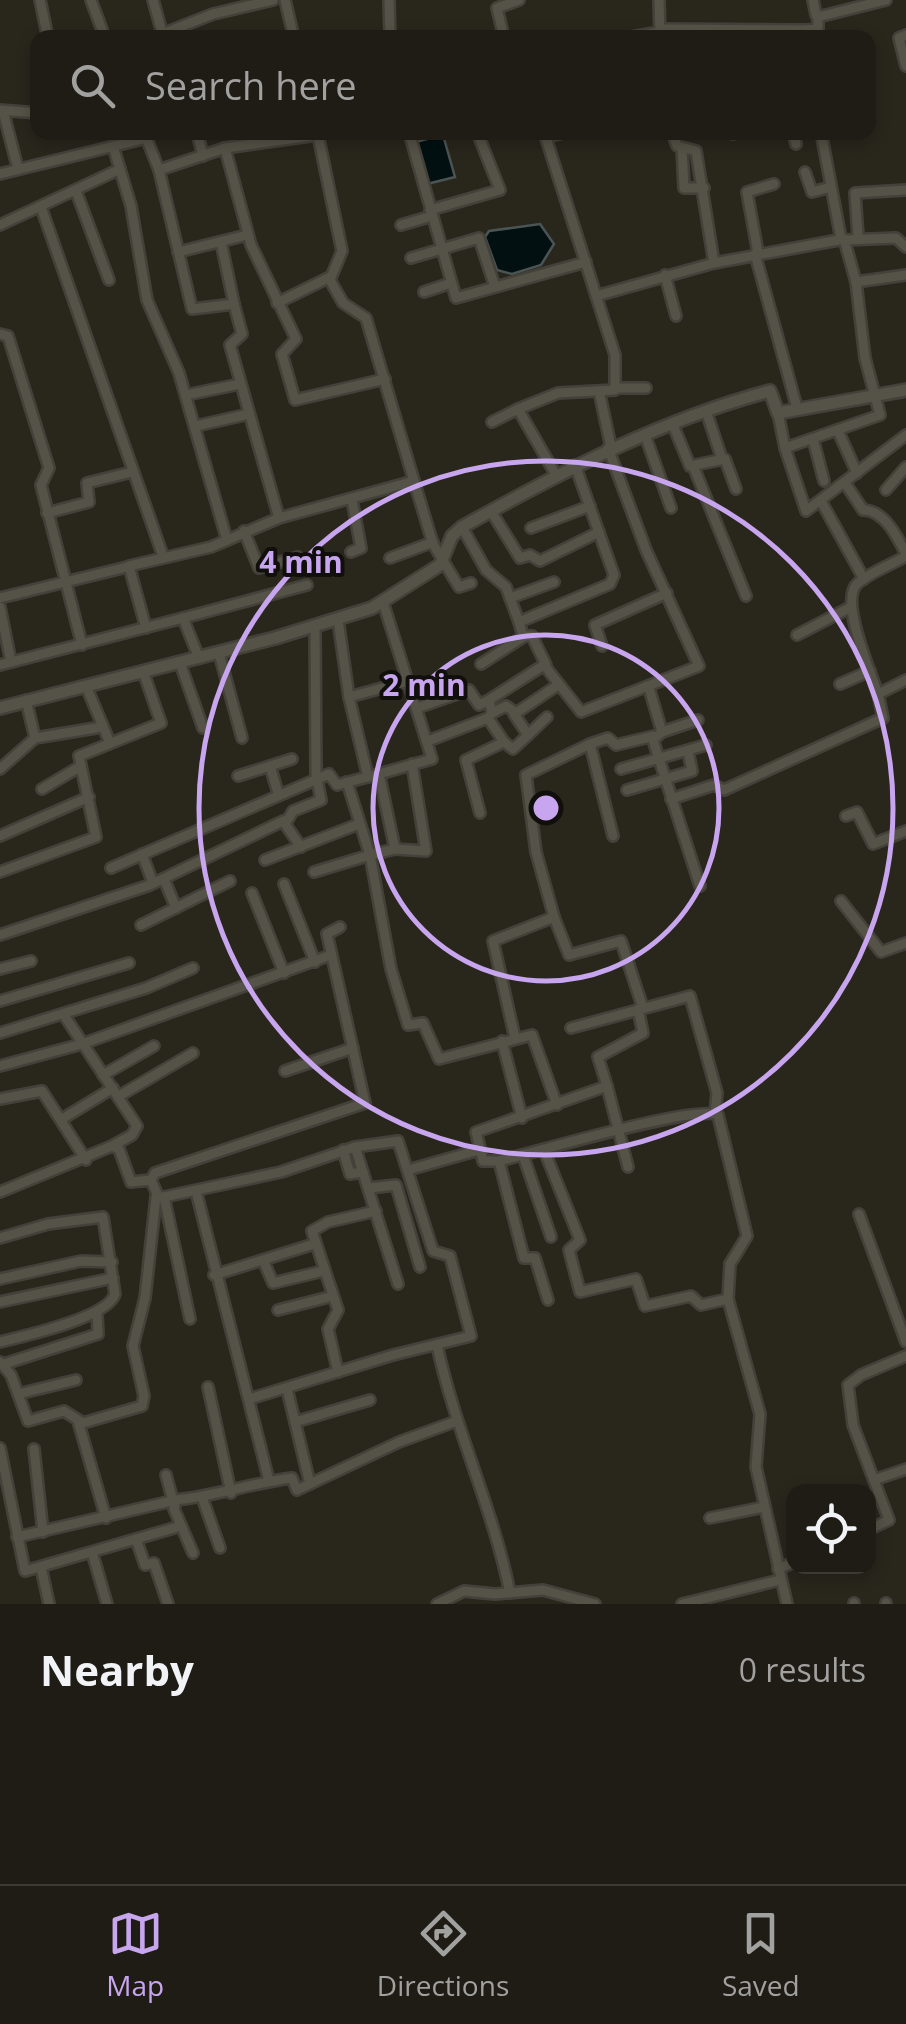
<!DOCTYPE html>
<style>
:root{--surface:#1f1c15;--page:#2c2922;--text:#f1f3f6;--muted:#a1a1a0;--line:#3c3a34;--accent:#c8a6ef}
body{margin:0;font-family:"Open Sans",sans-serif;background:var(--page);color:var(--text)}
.controls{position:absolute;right:30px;bottom:30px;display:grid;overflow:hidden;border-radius:20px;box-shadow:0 5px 15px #0003}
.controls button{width:90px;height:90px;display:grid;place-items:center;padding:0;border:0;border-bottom:2px solid var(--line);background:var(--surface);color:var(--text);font:50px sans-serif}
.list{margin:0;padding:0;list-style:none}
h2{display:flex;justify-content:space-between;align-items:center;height:130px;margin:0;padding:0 40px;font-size:42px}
h2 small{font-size:32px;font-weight:400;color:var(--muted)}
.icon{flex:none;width:55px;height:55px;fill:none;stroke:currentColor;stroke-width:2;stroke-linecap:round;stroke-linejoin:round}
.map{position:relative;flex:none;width:906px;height:1604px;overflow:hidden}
.search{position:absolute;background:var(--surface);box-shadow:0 5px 15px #0003;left:30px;right:30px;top:30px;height:110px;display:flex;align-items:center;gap:25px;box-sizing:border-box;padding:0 35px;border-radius:20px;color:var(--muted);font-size:38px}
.sheet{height:280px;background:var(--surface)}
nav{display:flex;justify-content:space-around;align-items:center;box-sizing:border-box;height:140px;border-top:2px solid var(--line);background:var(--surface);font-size:28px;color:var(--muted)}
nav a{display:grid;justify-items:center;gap:5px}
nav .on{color:var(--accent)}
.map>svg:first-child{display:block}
.water{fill:#021012;stroke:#4b5454;stroke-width:2.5}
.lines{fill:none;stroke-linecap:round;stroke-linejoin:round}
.minor-casing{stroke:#44413a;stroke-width:14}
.tertiary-casing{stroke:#44413a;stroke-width:16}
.minor{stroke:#555247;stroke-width:9}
.tertiary{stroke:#555247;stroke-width:11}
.ring{fill:none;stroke:#c8a6ef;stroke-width:5}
.centre{fill:#c8a6ef;stroke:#100f0b;stroke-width:5}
.ring-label{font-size:30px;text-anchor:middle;font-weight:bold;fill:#c8a6ef;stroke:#100f0b;stroke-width:8;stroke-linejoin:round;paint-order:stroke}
</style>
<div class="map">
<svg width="906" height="1604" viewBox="0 0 906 1604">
<rect width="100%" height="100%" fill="#29261c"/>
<g class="water">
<polygon points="443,135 455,177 427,184 415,142"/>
<polygon points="540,224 554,244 541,265 512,274 497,270 485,237 489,231"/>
</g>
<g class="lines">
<defs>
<g id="minor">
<polyline points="40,0 48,38"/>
<polyline points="91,0 105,38"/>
<polyline points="153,0 163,36"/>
<polyline points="285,0 294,38"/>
<polyline points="389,0 390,38"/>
<polyline points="659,0 660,38"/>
<polyline points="813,0 816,15 822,16 886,0"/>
<polyline points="660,29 806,30"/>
<polyline points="906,35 899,38 906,66"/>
<polyline points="152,38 213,14 273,0"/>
<polyline points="504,38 497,8 519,0"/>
<polyline points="625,38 660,32"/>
<polyline points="807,38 806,30 818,29 818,16"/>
<polyline points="0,110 38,113"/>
<polyline points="3,111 18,169"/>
<polyline points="144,132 159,170 225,148 318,135 342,251 330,280 343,303 366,318 414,481"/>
<polyline points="197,132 203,156"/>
<polyline points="409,132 456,298 586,262"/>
<polyline points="672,132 677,146 696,151 714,263 844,239 856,282 906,275"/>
<polyline points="733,132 733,134"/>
<polyline points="793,132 796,144"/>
<polyline points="821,132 841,239"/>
<polyline points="546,137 568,132"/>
<polyline points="113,146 131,206 147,300 179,373 227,540"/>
<polyline points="225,148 251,245 296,339 282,354 295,400 385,379"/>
<polyline points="682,148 684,188 704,188"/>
<polyline points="159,170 192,309 234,304 242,334 230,345 279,518"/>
<polyline points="805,172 812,192 831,187"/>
<polyline points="0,174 147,138"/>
<polyline points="76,191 109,280"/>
<polyline points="41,207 163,556"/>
<polyline points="430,210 500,190 477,132"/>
<polyline points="0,225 120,169"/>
<polyline points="401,225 432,216"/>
<polyline points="858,236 855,193 906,190"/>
<polyline points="845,240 896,238 906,247"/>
<polyline points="221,242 234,304"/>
<polyline points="178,252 247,235"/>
<polyline points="758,253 747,192 774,184"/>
<polyline points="755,254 797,408"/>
<polyline points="411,258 479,238 495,287"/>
<polyline points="665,275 676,316"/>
<polyline points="856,282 865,358 880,415 785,448 806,511 906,435"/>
<polyline points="424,292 451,283"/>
<polyline points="596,296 714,263"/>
<polyline points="277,303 330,277"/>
<polyline points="0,334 8,336 49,468 41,485 82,645"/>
<polyline points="617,388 646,388"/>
<polyline points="599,391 611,447"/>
<polyline points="186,395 240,384"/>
<polyline points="518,409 558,393 615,390 615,355 544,132"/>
<polyline points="706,411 722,459"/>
<polyline points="778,413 785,448"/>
<polyline points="492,422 518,409 556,475"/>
<polyline points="673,425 690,466 725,459 736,489"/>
<polyline points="196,426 249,414"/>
<polyline points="838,431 857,473"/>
<polyline points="645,435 671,508"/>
<polyline points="813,439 824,481"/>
<polyline points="694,468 746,596"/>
<path d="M845,483L863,510C884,510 897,536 906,554"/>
<polyline points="886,490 906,467"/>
<polyline points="821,501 864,579"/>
<polyline points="491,511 520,558 530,555 540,561 599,532"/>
<polyline points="47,513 89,502 87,483 132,472"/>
<polyline points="462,527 486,570 506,587 519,622 610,584 614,575 575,465"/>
<polyline points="531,528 590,506"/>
<polyline points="244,531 259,568 298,557"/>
<polyline points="351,552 361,548 352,500"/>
<polyline points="390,558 433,542"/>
<polyline points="0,598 127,567"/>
<polyline points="510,598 554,582"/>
<polyline points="0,607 11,662"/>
<polyline points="183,618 307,585"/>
<polyline points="338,620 349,697"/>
<polyline points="519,622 523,636 532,636 546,665"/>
<polyline points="146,628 129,566 211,547 279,518 414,481 433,544 459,587 471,583"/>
<polyline points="797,635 851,607"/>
<polyline points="602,646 595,625 667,593"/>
<polyline points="219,653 242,738"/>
<polyline points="180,663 203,728"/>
<polyline points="481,664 523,637"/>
<polyline points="0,665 183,618 199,658"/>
<polyline points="840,684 870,671"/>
<polyline points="86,686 110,743"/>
<polyline points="649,688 662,732 653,740 700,886"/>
<path d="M878,694C871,673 838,599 858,583C871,572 891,565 906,556"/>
<polyline points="417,708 469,690 479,705 487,701"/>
<polyline points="492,713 506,706 516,713 558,685"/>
<polyline points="514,714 528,735 547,717"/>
<polyline points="488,718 504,742"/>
<polyline points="662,732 698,720"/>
<polyline points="35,738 102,727"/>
<polyline points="428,741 488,718 492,713 489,700 544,665 581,712 699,666 646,550 608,448"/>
<polyline points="590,744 608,738 616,745 654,736"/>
<polyline points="412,764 426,851 395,849 370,855 391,969 408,1025 423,1023 439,1059 532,1035 557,1105"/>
<polyline points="270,766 292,759"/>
<polyline points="0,769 35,738 26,700"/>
<polyline points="621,769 706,745"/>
<polyline points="379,774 432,759 383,602"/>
<polyline points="238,776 270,766 278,793"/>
<polyline points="368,777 349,697 408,681"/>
<polyline points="42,789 81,766"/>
<polyline points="627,790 692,771 688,751"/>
<polyline points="671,799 714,785 724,790 883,718 878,694 906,680"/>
<polyline points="480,813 466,760 504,742 513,749 528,735"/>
<polyline points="846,816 857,812 873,844 906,831"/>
<polyline points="287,821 293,811 321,800 316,774 315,627"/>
<polyline points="0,836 89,797"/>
<polyline points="142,854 153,883"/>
<polyline points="265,860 359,824"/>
<polyline points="111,868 329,774 337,785 379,774 395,849"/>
<polyline points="0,872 96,837 79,756 161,723 143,671"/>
<polyline points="314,872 370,855 347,782"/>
<polyline points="164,879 176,908"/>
<polyline points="284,884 315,962"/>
<polyline points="252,893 284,973"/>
<polyline points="841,901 881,952 906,943"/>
<polyline points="554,917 569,955 621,941 643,1008"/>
<polyline points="141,925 230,881"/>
<polyline points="0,935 150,885 283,821 301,847"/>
<polyline points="0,969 31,961"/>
<polyline points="0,1001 129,963"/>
<polyline points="64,1015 137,1126 132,1135 112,1146"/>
<polyline points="571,1028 690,996 717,1093 715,1113"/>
<polyline points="0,1033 146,988 193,968"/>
<polyline points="515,1038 493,941 554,917 536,852 526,775 590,744 613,836"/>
<polyline points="502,1041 522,1118"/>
<polyline points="0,1066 82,1044 331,955"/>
<polyline points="285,1071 353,1048"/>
<polyline points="103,1075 154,1046"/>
<polyline points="607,1086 598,1057 643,1033 638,1009"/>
<polyline points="119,1096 193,1053"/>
<polyline points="0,1099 42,1091 86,1160"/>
<polyline points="62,1119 113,1088"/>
<polyline points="355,1147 398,1284"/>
<polyline points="343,1150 350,1174 363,1172"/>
<polyline points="544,1150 580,1240 569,1250 580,1292 636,1279 645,1306 691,1296 701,1305 728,1299"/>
<polyline points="523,1155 551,1237"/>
<path d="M499,1161C533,1153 697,1104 718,1115L747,1236L730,1264L728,1299L760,1414L756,1467L787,1604"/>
<polyline points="408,1170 479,1150"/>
<polyline points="151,1180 155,1173 365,1103 327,934 340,927"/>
<polyline points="369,1188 396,1185 420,1267"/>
<polyline points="196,1191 269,1481"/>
<polyline points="0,1192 112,1146 119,1149 131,1182 151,1180 159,1198 281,1172 355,1147 398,1141 433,1251 450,1256 471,1336 393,1355 249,1399"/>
<polyline points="164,1197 190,1319"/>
<polyline points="859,1214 906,1342"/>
<path d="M0,1238L48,1224L103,1217L115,1294C107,1318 25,1336 0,1342"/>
<polyline points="263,1260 273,1283 323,1271"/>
<polyline points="214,1275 314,1244"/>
<polyline points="0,1279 81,1261 112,1262"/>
<polyline points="548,1300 535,1258 524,1258 499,1161 483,1161 476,1132 607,1086 628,1167"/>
<polyline points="0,1302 113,1278"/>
<polyline points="278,1310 333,1296"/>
<path d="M437,1345C455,1430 493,1508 510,1593"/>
<polyline points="0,1362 11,1375 28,1421 64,1411 83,1423 142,1406 144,1396 133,1346 145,1298 156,1197"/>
<polyline points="4,1364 98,1334 97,1313"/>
<polyline points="338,1372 328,1329 338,1310 312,1231 328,1222 376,1211"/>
<polyline points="208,1387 231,1493"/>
<polyline points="287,1389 310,1484"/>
<polyline points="18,1394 76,1380"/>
<polyline points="78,1421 106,1518"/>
<polyline points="295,1422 370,1400"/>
<polyline points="0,1448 25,1571 181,1526"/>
<polyline points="34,1449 43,1532"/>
<polyline points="166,1475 173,1501"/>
<polyline points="874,1480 906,1469"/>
<polyline points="202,1497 220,1548"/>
<polyline points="710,1518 764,1507"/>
<polyline points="868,1530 889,1520 853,1425 848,1385 861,1375 906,1356"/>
<polyline points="17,1537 176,1500"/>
<polyline points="136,1539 145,1565 154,1563 168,1604"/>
<polyline points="92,1552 107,1604"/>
<path d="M193,1553L174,1509L176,1500C216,1496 252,1483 292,1478L297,1490L399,1442L454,1422"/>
<polyline points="41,1567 49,1604"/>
<polyline points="778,1569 794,1562"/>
<polyline points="854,1603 854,1604"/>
<polyline points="886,1603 886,1604"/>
<polyline points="437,1604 464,1591 495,1594 543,1590 595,1604"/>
<polyline points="682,1604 780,1580"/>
</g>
<path id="tertiary" d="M0,708L275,638L372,608L440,565L452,536L462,527C561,472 661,420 770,391L778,413L906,390"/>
</defs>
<use href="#minor" class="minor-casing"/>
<use href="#tertiary" class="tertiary-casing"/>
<use href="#minor" class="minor"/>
<use href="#tertiary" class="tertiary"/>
</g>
<g class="ring">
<circle cx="546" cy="808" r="173"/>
<circle cx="546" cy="808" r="347"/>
</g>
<circle cx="546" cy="808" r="15" class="centre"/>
<g class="ring-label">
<text x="301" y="573">4 min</text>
<text x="424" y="696">2 min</text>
</g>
</svg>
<div class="controls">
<button><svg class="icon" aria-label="locate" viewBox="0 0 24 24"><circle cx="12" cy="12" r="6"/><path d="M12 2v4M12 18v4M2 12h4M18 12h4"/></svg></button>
</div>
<div class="search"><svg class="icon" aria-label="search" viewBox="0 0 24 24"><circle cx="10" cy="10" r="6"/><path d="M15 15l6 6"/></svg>Search here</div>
</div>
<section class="sheet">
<h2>Nearby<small>0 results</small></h2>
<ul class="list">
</ul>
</section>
<nav>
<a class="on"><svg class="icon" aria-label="map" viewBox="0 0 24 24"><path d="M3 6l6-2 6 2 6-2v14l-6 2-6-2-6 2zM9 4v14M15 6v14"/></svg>Map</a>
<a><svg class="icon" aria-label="directions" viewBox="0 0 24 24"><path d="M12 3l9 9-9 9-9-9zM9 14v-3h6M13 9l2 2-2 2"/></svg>Directions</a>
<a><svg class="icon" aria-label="saved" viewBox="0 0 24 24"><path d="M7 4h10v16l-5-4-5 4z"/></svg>Saved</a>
</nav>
